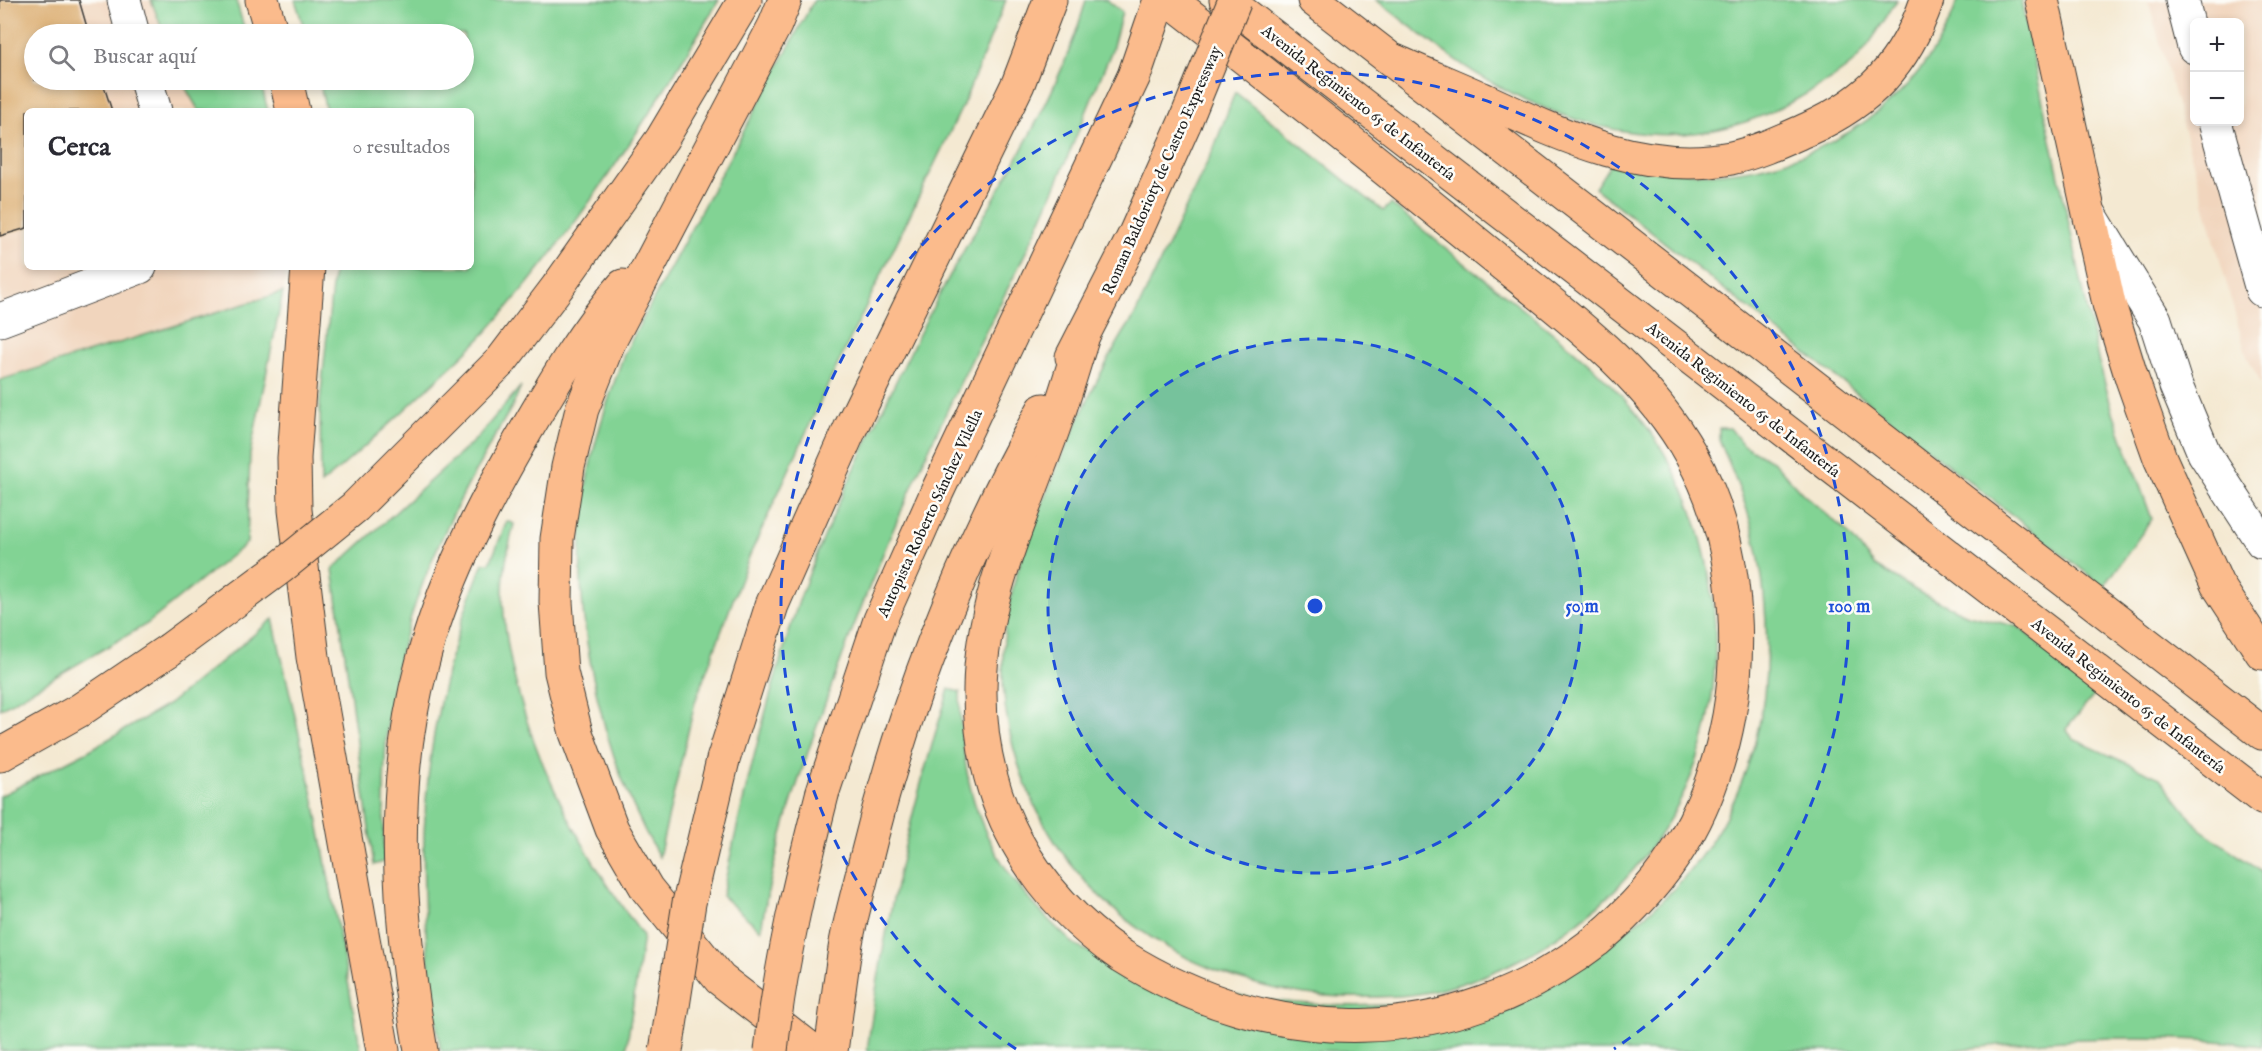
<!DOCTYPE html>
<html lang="es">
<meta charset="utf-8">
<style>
:root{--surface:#fff;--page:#f2f2f3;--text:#2b2b33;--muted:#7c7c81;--line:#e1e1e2}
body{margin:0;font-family:"IM FELL English",serif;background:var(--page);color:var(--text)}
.controls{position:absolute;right:18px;top:18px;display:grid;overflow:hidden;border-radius:9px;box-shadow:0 3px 9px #0003}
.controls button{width:54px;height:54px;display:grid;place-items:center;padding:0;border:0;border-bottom:2px solid var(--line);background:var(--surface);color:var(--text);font:30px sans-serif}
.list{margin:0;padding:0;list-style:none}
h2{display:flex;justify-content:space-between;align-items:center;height:78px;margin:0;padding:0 24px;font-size:26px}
h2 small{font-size:20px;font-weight:400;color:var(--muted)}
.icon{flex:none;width:33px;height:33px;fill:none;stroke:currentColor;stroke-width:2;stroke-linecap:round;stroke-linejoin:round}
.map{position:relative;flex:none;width:2262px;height:1051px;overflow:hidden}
.search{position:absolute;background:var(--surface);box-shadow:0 3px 9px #0003;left:24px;top:24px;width:450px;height:66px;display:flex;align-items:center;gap:15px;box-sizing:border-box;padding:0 21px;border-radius:33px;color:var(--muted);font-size:22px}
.panel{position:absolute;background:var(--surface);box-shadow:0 3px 9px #0003;left:24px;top:108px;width:450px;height:162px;border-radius:9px}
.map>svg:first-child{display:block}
.built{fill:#f1d5bd;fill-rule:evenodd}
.green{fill:#82d394;stroke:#4f7858;stroke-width:1.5}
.building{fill:#dcae72}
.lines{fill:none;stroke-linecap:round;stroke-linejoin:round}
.minor-casing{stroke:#3c3b37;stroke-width:35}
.major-casing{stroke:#3c3b37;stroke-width:35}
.highway-casing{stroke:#3c3b37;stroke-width:35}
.minor{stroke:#fff;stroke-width:33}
.major{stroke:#fbbb8c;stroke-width:33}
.highway{stroke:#fbbb8c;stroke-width:33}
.highway-bridge-casing{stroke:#3c3b37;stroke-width:35;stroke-linecap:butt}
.highway-bridge{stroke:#fbbb8c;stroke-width:33}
.ring{fill:none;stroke:#1d4ed8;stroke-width:3;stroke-dasharray:10 8}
.labels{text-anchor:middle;stroke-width:5;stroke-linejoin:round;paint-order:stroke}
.street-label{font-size:16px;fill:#1c1c1c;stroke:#fdfcf7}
.centre{fill:#1d4ed8;stroke:#fdfcf7;stroke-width:3}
.ring-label{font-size:18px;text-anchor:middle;font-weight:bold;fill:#1d4ed8;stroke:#fdfcf7;stroke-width:5;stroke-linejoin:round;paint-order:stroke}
</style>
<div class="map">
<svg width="2262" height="1051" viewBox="0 0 2262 1051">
<rect width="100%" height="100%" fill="#fdfcf7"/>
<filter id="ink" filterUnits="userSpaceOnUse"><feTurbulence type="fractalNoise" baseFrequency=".0167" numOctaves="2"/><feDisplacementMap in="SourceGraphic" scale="12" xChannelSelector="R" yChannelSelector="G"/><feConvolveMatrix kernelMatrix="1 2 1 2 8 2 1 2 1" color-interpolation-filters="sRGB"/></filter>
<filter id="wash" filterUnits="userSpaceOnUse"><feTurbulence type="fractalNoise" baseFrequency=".008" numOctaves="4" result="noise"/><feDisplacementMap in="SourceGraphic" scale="24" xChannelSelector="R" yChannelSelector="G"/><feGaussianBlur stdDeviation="1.35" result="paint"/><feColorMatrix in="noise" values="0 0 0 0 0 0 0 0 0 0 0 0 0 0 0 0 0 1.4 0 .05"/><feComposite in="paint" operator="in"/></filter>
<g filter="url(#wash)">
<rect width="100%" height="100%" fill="#f4e9d2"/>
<g class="built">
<polygon points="0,0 151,0 164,34 34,34 34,80 181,80 199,111 27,111 27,267 286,267 283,292 0,380"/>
<path d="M2148,0H2262V385L2246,354ZM2194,22H2240V122H2194Z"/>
</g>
<g class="green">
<polygon points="151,0 236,0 246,34 164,34"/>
<path d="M295,0H719C650,115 578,230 488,330C470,350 449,368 429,387C394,420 359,453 321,484L320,402L334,267H471V111H326L319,80H464V34H306Z"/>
<path d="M814,0H1006L962,107L826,389L749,557L695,702L659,857C598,752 565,596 588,475C596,434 610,394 624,354Z"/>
<path d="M1086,0H1107L1122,12L1112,50C1078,130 1047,213 1007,290C940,419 880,551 831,687C802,767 774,846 761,930L722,896C743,795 767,696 800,598C822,537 850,478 878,419C899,375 920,330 943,288C994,193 1057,105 1086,0Z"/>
<path d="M1376,0H1897C1884,20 1872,43 1856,60C1840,75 1818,87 1799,98C1697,156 1599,140 1498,86C1454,63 1415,29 1376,0Z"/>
<path d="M1958,0H2021L2098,359L2113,412L2152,519L2104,587L1595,188L1611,163C1644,166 1688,176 1720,173C1824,166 1924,100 1958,0Z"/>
<polygon points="181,80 260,80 268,111 199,111"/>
<path d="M1235,92L1383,211L1391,204C1428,234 1466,265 1504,294C1555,335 1608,373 1647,427C1706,508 1726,611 1710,710C1687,847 1571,958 1438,990C1416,996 1390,997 1367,997C1245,1000 1126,947 1057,845C1018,785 997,712 1004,640C1009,580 1032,527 1055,473C1078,420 1102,364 1134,317L1214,148Z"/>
<polygon points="283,292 250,454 247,543 147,624 0,709 0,380"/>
<path d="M521,386L514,403C461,493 412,584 393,688C382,745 384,804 384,862L374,865L333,569L476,439Z"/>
<path d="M1719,428H1730L1743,445L1774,462L1803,494L1846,531L1875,566L1924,595L1968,615L2019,627L2096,693L2066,729L2073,739L2160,778L2200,829L2262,872V1046C2158,1032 2049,1038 1945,1051H867C884,924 910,811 949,689L960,692C960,806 991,870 1076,946C1309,1051 1677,1038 1756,738C1774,670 1768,574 1746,507C1738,484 1728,462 1719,439Z"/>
<path d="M507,521L514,524C508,549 502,575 503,601C510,724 572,839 643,936L626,1051H441L440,1047C411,876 417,724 483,563H490Z"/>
<polygon points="273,619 314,800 361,1051 0,1051 0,796 88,751 169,704"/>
</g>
<g id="blocks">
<polygon class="building" points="0,0 79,0 89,34 34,34 34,80 102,80 112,111 27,111 27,228 0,236"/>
</g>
</g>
<g filter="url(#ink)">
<use href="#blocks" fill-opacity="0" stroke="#3c3b37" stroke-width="1.5"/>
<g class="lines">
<defs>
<g id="minor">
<polyline points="124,0 133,34"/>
<polyline points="2182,0 2194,47"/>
<polyline points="146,80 155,111"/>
<polyline points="2215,122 2262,290"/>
<polyline points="2091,216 2155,320 2176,386 2204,453 2262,542"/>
<polyline points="0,320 140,267"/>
</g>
<g id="major">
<polyline points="1226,0 2262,798"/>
<polyline points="1314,0 2262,733"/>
<polyline points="2042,0 2109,304 2132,379 2160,458 2217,584 2262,653"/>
</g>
<g id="highway">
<polyline points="262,0 272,34"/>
<polyline points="785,0 775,25 608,344 582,409 568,467 557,539 556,602 561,672 576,733 612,829 647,889 720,979 813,1051"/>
<path d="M1395,61C1424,74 1454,86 1483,99C1561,135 1643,175 1731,158C1758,152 1783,140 1808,129C1870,101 1905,64 1927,0"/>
<polyline points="286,80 293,111"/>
<polyline points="308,267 294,458 295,510 313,657 383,1051"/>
<polyline points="559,285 662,139 745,0"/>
<path d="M1082,339C1071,374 1061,409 1048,443C1019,523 981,602 980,689C979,802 1031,893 1122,956C1273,1051 1453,1051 1596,941C1670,879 1711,812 1729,716C1744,632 1734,530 1691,455C1643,369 1560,311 1485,250C1381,165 1276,82 1170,0"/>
<polyline points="1072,357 1134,236 1185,122"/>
<polyline points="0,755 80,710 169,650"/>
<polyline points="723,760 772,605 850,429 1018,84 1050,0"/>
<polyline points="823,791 880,620 937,492 1134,76 1160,0"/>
<path d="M421,1051C399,924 388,790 422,664C442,585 480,511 520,441C552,386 582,333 623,286"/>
<path d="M831,1051C836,1015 840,978 846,943C851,916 859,889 865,863C903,705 964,552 1043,410"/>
</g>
</defs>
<use href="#minor" class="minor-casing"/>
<use href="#major" class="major-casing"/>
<use href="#highway" class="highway-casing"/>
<use href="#minor" class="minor"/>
<use href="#major" class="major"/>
<use href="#highway" class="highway"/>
<defs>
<g id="highway-bridge">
<polyline points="1185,122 1235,0"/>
<polyline points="169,650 281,567 355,507 502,360 559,285"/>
<polyline points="666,1051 689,903 723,760"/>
<path d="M771,1051C780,963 801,877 823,791"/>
</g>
</defs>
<use href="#highway-bridge" class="highway-bridge-casing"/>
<use href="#highway-bridge" class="highway-bridge"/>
</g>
</g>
<circle cx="1315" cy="606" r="267" fill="#1d4ed8" fill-opacity=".12"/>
<g class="ring">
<circle cx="1315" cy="606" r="267"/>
<path d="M1016 1049A534 534 0 1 1 1614 1049"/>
</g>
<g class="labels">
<g class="street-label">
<text transform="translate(1359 102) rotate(38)" y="6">Avenida Regimiento 65 de Infantería</text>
<text transform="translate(1161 170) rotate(-66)" y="6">Roman Baldorioty de Castro Expressway</text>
<text transform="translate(1744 399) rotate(38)" y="6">Avenida Regimiento 65 de Infantería</text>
<text transform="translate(929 513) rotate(-65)" y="6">Autopista Roberto Sánchez Vilella</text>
<text transform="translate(2129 695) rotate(38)" y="6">Avenida Regimiento 65 de Infantería</text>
</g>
</g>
<circle cx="1315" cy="606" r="9" class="centre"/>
<g class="ring-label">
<text x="1582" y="612">50 m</text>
<text x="1849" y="612">100 m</text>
</g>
</svg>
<div class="controls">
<button>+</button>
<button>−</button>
</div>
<div class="search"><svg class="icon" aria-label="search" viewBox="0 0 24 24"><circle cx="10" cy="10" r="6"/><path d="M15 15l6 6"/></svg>Buscar aquí</div>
<section class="panel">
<h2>Cerca<small>0 resultados</small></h2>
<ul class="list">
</ul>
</section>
</div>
